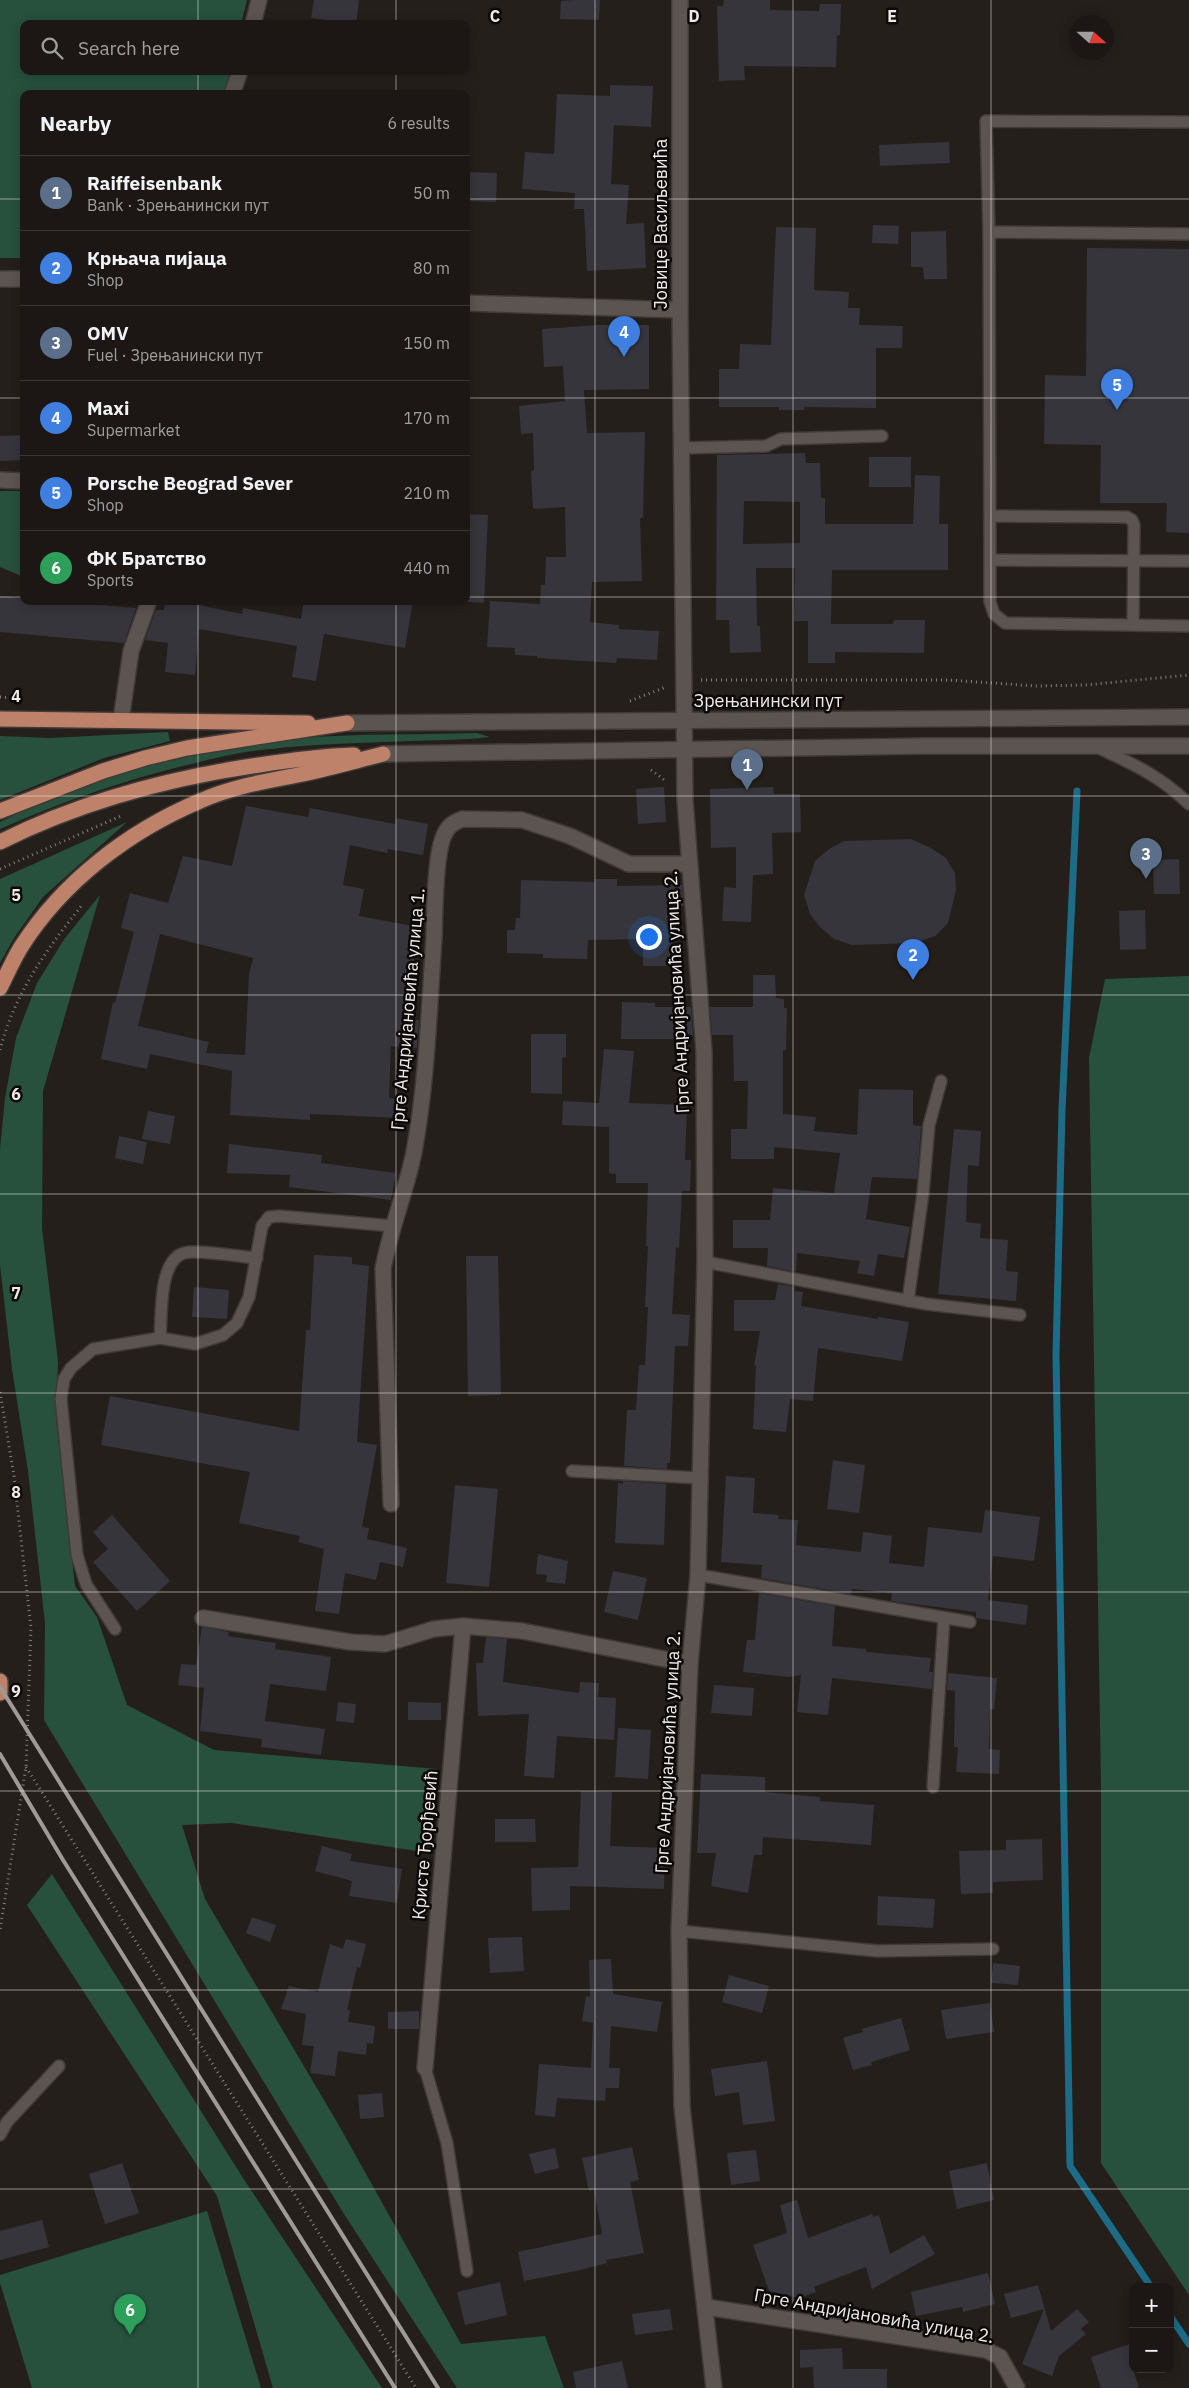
<!DOCTYPE html>
<meta charset="utf-8">
<style>
:root{--surface:#1c1714;--page:#25201d;--text:#f1f3f6;--muted:#a09fa0;--line:#3a3634;--accent:#d93025}
body{margin:0;font-family:"IBM Plex Sans",sans-serif;background:var(--page);color:var(--text)}
.controls{position:absolute;right:15px;bottom:15px;display:grid;overflow:hidden;border-radius:10px;box-shadow:0 2px 12px #0003}
.controls button{width:45px;height:45px;display:grid;place-items:center;padding:0;border:0;border-bottom:1px solid var(--line);background:var(--surface);color:var(--text);font:25px sans-serif}
.compass{position:absolute;left:1069px;top:15px;width:45px;height:45px;border-radius:50%;background:var(--surface);box-shadow:0 2px 12px #0003;rotate:111deg}
.you{position:absolute;left:648px;top:936px;width:18px;height:18px;margin:-12px;border:4px solid #fff;border-radius:50%;background:#1a73e8;box-shadow:0 0 0 8px #1a73e833}
.badge{display:grid;place-items:center;width:32px;height:32px;border-radius:50%;background:var(--accent);color:#fff;font-size:16px;font-weight:700}
.pin{position:absolute;translate:-50% -41px;filter:drop-shadow(0 1px 2px #0008)}
.pin::after{content:'';position:absolute;top:26px;width:18px;height:15px;background:inherit;clip-path:polygon(0 0,100% 0,50% 100%)}
.list{margin:0;padding:0;list-style:none}
h2{display:flex;justify-content:space-between;align-items:center;height:65px;margin:0;padding:0 20px;font-size:21px}
h2 small{font-size:16px;font-weight:400;color:var(--muted)}
.list li{display:grid;grid-template-columns:32px 1fr auto;gap:15px;align-items:center;box-sizing:border-box;height:75px;padding:0 20px;border-top:1px solid var(--line)}
.list b{display:block;font-size:19px;white-space:nowrap}
.list p{margin:0;font-size:16px;white-space:nowrap;color:var(--muted)}
.list em{font-size:16px;font-style:normal;color:var(--muted)}
.icon{flex:none;width:28px;height:28px;fill:none;stroke:currentColor;stroke-width:2;stroke-linecap:round;stroke-linejoin:round}
.map{position:relative;flex:none;width:1189px;height:2388px;overflow:hidden}
.search{position:absolute;background:var(--surface);box-shadow:0 2px 12px #0003;left:20px;top:20px;width:450px;height:55px;display:flex;align-items:center;gap:12px;box-sizing:border-box;padding:0 18px;border-radius:10px;color:var(--muted);font-size:19px}
.panel{position:absolute;background:var(--surface);box-shadow:0 2px 12px #0003;left:20px;top:90px;width:450px;height:515px;border-radius:10px}
.map>svg:first-child{display:block}
.green{fill:#27503d}
.lines{fill:none;stroke-linecap:round;stroke-linejoin:round}
.stream{stroke:#1c6c88;stroke-width:7}
.building{fill:#36353c;fill-rule:evenodd}
.lane-casing{stroke:#403a38;stroke-width:14}
.street-casing{stroke:#403a38;stroke-width:18}
.secondary-casing{stroke:#403a38;stroke-width:18}
.primary-casing{stroke:#403a38;stroke-width:18}
.path{stroke:#85807d;stroke-width:3;stroke-dasharray:1 4;stroke-linecap:butt}
.lane{stroke:#5c5450;stroke-width:11}
.street{stroke:#5c5450;stroke-width:15}
.secondary{stroke:#5c5450;stroke-width:15}
.primary{stroke:#bd8269;stroke-width:15}
.rail{stroke:#a09a97;stroke-width:4}
.grid{fill:none;stroke:#efeae8;stroke-width:1;stroke-opacity:0.55}
.labels{text-anchor:middle;stroke-width:5;stroke-linejoin:round;paint-order:stroke}
.street-label{font-size:18px;fill:#efeae8;stroke:#0c0908}
.grid-label{font-size:16px;text-anchor:middle;font-weight:bold;fill:#efeae8;stroke:#0c0908;stroke-width:5;stroke-linejoin:round;paint-order:stroke}
</style>
<div class="map">
<svg width="1189" height="2388" viewBox="0 0 1189 2388">
<rect width="100%" height="100%" fill="#251f1b"/>
<g class="green">
<polygon points="0,0 247,0 241,24 24,24 24,71 230,71 225,91 70,90 69,94 24,94 24,258 0,258"/>
<polygon points="0,491 24,491 24,577 0,567"/>
<polygon points="168,732 170,741 104,758 0,800 0,736 50,738"/>
<path d="M477,733L490,737L470,739C400,742 331,742 261,750C234,753 209,760 183,766C121,781 59,803 0,829V822C93,775 199,748 302,738C360,733 419,735 477,733Z"/>
<polygon points="127,822 43,897 14,938 0,963 0,879"/>
<polygon points="100,895 43,1091 42,1228 58,1361 56,1419 75,1586 97,1617 127,1705 214,1750 437,1769 430,1853 232,1823 182,1825 205,1899 337,2122 461,2344 545,2336 564,2388 457,2388 344,2214 44,1720 45,1623 28,1471 12,1369 0,1265 0,1149 5,1098 16,1038 37,983 65,938"/>
<polygon points="1189,976 1189,2295 1101,2163 1101,1784 1089,1058 1105,979"/>
<polygon points="52,1874 243,2178 382,2388 273,2388 217,2196 27,1905"/>
<polygon points="207,2211 261,2388 32,2388 0,2283 0,2275"/>
</g>
<g class="lines">
<g class="stream">
<polyline points="1077,791 1062,1110 1056,1355 1070,2166 1151,2287"/>
<polyline points="1170,2316 1189,2344"/>
</g>
</g>
<g class="building">
<polygon points="314,0 359,0 356,24 311,18"/>
<polygon points="572,0 600,0 599,20 560,19 561,1"/>
<polygon points="724,0 770,0 770,10 819,11 820,4 841,4 840,35 837,35 836,67 744,66 745,80 719,81 717,6 723,6"/>
<polygon points="610,85 653,86 651,127 614,125 611,184 629,185 626,224 644,223 646,268 587,271 584,209 574,209 575,193 522,189 525,152 554,154 557,94 610,96"/>
<polygon points="949,142 950,163 880,166 879,145"/>
<polygon points="466,172 497,173 496,202 466,201"/>
<polygon points="873,225 899,226 898,244 872,243"/>
<polygon points="776,227 816,228 814,290 849,292 848,308 860,308 859,325 903,326 902,348 876,348 876,408 804,407 804,410 779,410 779,407 719,407 719,369 739,369 740,344 771,345"/>
<polygon points="946,231 947,279 924,279 923,267 911,267 911,232"/>
<polygon points="1087,248 1189,249 1189,533 1166,532 1167,503 1100,503 1101,445 1044,444 1045,375 1086,376"/>
<polygon points="598,325 649,325 649,389 584,390 587,433 645,432 643,518 640,518 642,581 592,582 590,622 619,625 619,629 659,631 657,660 617,658 616,663 537,658 537,656 515,655 515,648 487,647 490,601 540,604 541,585 545,585 546,557 566,557 565,507 533,509 531,471 534,470 533,433 521,434 519,406 565,401 563,366 544,367 542,329"/>
<polygon points="24,435 24,460 0,461 0,436"/>
<path d="M805,453L806,463H820L821,498H825V524H913L915,475L940,476L939,524H948V570H832L831,624H893L894,620H925L924,653L835,652V663H808V621H794L795,568H756L757,626H760L761,652L730,653L729,620H716L717,455ZM744,501L800,502V543L743,544Z"/>
<rect x="869" y="457" width="42" height="30"/>
<polygon points="466,514 488,515 484,603 466,602"/>
<polygon points="0,596 24,598 24,601 57,601 136,608 124,643 0,632"/>
<polygon points="165,601 203,601 203,606 242,614 243,608 301,619 304,601 413,601 405,648 324,634 316,681 292,677 297,646 199,629 195,675 165,672 168,643 145,640 156,610 164,610"/>
<polygon points="664,787 666,822 638,824 636,789"/>
<polygon points="773,787 774,794 800,794 801,832 772,833 773,874 753,875 751,922 722,921 724,887 736,888 736,847 711,848 710,789"/>
<path d="M246,806L308,817L310,808L395,824L396,818L428,824L423,855L388,849L387,853L350,845L343,885L364,889L359,916L419,927L413,965L420,967L407,1020H419L417,1048L391,1046L389,1098L405,1100L404,1118L310,1114V1120L230,1115L232,1071L150,1054L147,1069L101,1059L113,1002L115,1003L134,932L121,928L130,893L168,903L183,856L232,866ZM160,934L253,958L249,974L245,1055L206,1053L209,1042L138,1026Z"/>
<polygon points="911,839 929,847 946,858 955,873 956,890 948,923 935,936 914,943 852,945 834,939 820,927 810,914 804,895 815,861 829,849 844,841"/>
<polygon points="1179,859 1180,894 1154,894 1153,860"/>
<polygon points="595,879 617,879 617,886 682,885 684,906 672,906 672,945 679,945 679,966 643,966 643,939 588,940 587,959 543,958 543,954 507,953 507,930 515,930 516,918 520,918 521,880 595,882"/>
<polygon points="1145,910 1146,949 1120,950 1119,911"/>
<polygon points="753,975 775,975 776,998 784,999 784,1008 787,1008 786,1050 783,1050 783,1114 816,1117 814,1131 857,1135 859,1089 913,1090 913,1125 921,1126 917,1179 872,1177 866,1219 910,1227 904,1258 878,1254 874,1276 857,1273 860,1261 797,1253 796,1272 767,1266 768,1248 733,1248 733,1220 770,1220 773,1188 834,1193 840,1153 774,1147 774,1159 731,1159 731,1129 747,1129 748,1081 734,1081 733,1035 712,1035 710,1007 753,1007"/>
<polygon points="622,1002 655,1003 655,1007 691,1007 693,1035 690,1035 690,1039 621,1039"/>
<polygon points="531,1034 566,1034 566,1057 562,1058 562,1094 531,1093"/>
<polygon points="604,1049 634,1051 629,1103 687,1105 685,1160 691,1160 690,1191 682,1191 679,1248 676,1247 672,1314 690,1315 688,1346 675,1346 670,1463 667,1463 667,1469 624,1466 627,1410 636,1410 639,1365 645,1365 648,1307 645,1307 648,1246 646,1246 648,1183 616,1183 616,1174 609,1173 609,1127 562,1125 563,1101 599,1103"/>
<polygon points="148,1111 175,1116 170,1144 142,1139"/>
<polygon points="954,1129 981,1131 979,1166 968,1165 966,1222 981,1224 980,1238 1008,1240 1006,1271 1018,1272 1016,1301 938,1294"/>
<polygon points="119,1136 147,1142 143,1164 115,1158"/>
<polygon points="229,1144 322,1155 321,1163 396,1173 391,1200 289,1187 290,1175 227,1173"/>
<polygon points="314,1255 352,1257 352,1264 369,1266 357,1442 377,1445 362,1527 369,1528 367,1539 407,1548 403,1567 380,1562 376,1580 345,1573 339,1614 315,1611 324,1549 298,1542 300,1536 239,1523 250,1472 101,1445 110,1396 299,1431 306,1330 310,1330"/>
<polygon points="466,1256 498,1256 501,1395 468,1396"/>
<polygon points="778,1284 795,1287 794,1291 803,1292 801,1306 878,1319 878,1317 909,1322 902,1361 818,1348 813,1401 790,1399 786,1432 753,1429 756,1366 754,1366 760,1331 734,1331 734,1300 775,1300"/>
<polygon points="194,1287 229,1290 227,1319 192,1317"/>
<polygon points="833,1460 865,1465 859,1513 827,1509"/>
<polygon points="726,1476 755,1478 753,1513 779,1515 778,1519 798,1520 796,1545 861,1552 863,1532 892,1536 889,1563 924,1567 928,1527 982,1533 985,1510 1040,1517 1034,1561 993,1556 988,1600 1028,1605 1026,1625 976,1618 976,1612 891,1601 892,1593 852,1589 851,1594 761,1578 762,1565 721,1562"/>
<polygon points="623,1481 666,1484 664,1545 615,1543 618,1483 623,1484"/>
<polygon points="455,1485 498,1489 489,1587 446,1583"/>
<polygon points="112,1515 170,1581 137,1611 93,1562 108,1549 93,1532"/>
<polygon points="538,1554 568,1561 565,1584 546,1582 547,1575 536,1574"/>
<polygon points="613,1571 647,1578 638,1620 604,1612"/>
<polygon points="759,1593 835,1606 832,1646 866,1649 866,1652 931,1658 929,1672 933,1672 932,1689 832,1678 828,1715 797,1712 801,1675 789,1677 743,1672 747,1640 755,1640"/>
<polygon points="202,1627 229,1632 228,1636 276,1643 275,1649 331,1657 326,1691 270,1684 265,1721 325,1729 321,1755 261,1747 262,1739 200,1731 204,1688 178,1685 181,1664 196,1665"/>
<polygon points="486,1637 507,1639 503,1682 579,1693 580,1682 599,1683 598,1697 616,1698 614,1740 557,1736 554,1778 524,1776 529,1714 478,1716 476,1663 483,1663"/>
<polygon points="948,1673 997,1678 994,1709 990,1709 989,1749 1000,1750 999,1774 956,1772 958,1747 954,1747 955,1691 947,1690"/>
<polygon points="714,1685 754,1688 752,1716 711,1713"/>
<polygon points="338,1702 356,1704 354,1723 336,1721"/>
<polygon points="408,1702 441,1703 441,1720 408,1720"/>
<polygon points="618,1728 651,1730 648,1779 615,1777"/>
<polygon points="701,1774 765,1777 765,1792 820,1797 820,1801 874,1805 871,1845 763,1837 762,1855 754,1855 748,1893 711,1886 716,1853 697,1853"/>
<polygon points="581,1791 612,1792 610,1846 665,1848 664,1889 570,1886 570,1910 532,1911 531,1868 578,1867"/>
<polygon points="495,1819 535,1819 536,1842 495,1842"/>
<polygon points="1042,1839 1043,1880 993,1882 993,1893 961,1894 959,1851 1006,1850 1006,1840"/>
<polygon points="322,1846 352,1854 350,1861 402,1869 397,1903 349,1896 352,1881 315,1871"/>
<polygon points="878,1896 935,1899 933,1928 877,1925"/>
<polygon points="252,1917 276,1925 270,1942 246,1933"/>
<polygon points="522,1937 524,1971 490,1973 488,1938"/>
<polygon points="346,1939 366,1944 360,1968 357,1967 347,2010 350,2010 348,2022 375,2026 373,2044 367,2043 366,2055 338,2051 335,2076 310,2073 314,2046 302,2045 306,2014 281,2009 289,1986 318,1992 330,1944 343,1949"/>
<polygon points="611,1959 613,1994 662,2002 657,2032 611,2026 609,2068 620,2068 619,2088 606,2088 605,2101 557,2098 555,2117 535,2115 539,2064 591,2068 593,2023 582,2021 586,1996 590,1997 589,1960"/>
<polygon points="993,1963 1020,1966 1018,1985 991,1983"/>
<polygon points="729,1975 769,1986 762,2013 722,2002"/>
<polygon points="990,2003 994,2032 946,2039 941,2010"/>
<polygon points="419,2011 419,2029 388,2029 388,2012"/>
<polygon points="901,2018 910,2050 871,2062 872,2065 853,2070 843,2038 863,2032 862,2029"/>
<polygon points="767,2061 775,2121 743,2125 739,2092 715,2096 711,2069"/>
<polygon points="382,2093 384,2117 360,2119 358,2095"/>
<polygon points="632,2147 639,2180 630,2182 644,2253 606,2260 607,2263 576,2271 524,2281 518,2252 602,2234 594,2190 589,2191 582,2158"/>
<polygon points="555,2148 559,2168 535,2174 529,2154"/>
<polygon points="756,2150 760,2181 731,2185 727,2153"/>
<polygon points="122,2163 139,2213 105,2224 89,2174"/>
<polygon points="987,2163 994,2200 957,2209 949,2171"/>
<polygon points="797,2200 808,2238 872,2214 873,2217 879,2215 890,2254 924,2235 935,2254 872,2289 866,2267 814,2287 816,2292 799,2298 769,2291 753,2245 787,2233 780,2205"/>
<polygon points="42,2220 49,2247 0,2260 0,2231"/>
<polygon points="988,2273 995,2304 963,2312 962,2307 916,2316 911,2292"/>
<polygon points="500,2282 507,2315 465,2325 457,2292"/>
<polygon points="1038,2285 1051,2331 1077,2309 1089,2322 1081,2329 1086,2334 1059,2356 1052,2376 1022,2364 1044,2309 1011,2318 1004,2294"/>
<polygon points="670,2309 673,2330 635,2335 632,2314"/>
<polygon points="1133,2343 1133,2369 1139,2388 1101,2388 1091,2357"/>
<polygon points="842,2348 843,2369 887,2369 887,2388 814,2388 813,2367 800,2368 800,2350"/>
<polygon points="622,2361 628,2388 576,2388 573,2372"/>
</g>
<g class="lines">
<defs>
<g id="lane">
<polyline points="989,232 986,121 1189,122"/>
<polyline points="1189,234 989,232 990,560 990,602 994,614 1005,623 1189,626"/>
<polyline points="681,448 766,446 781,439 882,436"/>
<polyline points="990,516 1127,517 1132,520 1134,525 1133,625"/>
<polyline points="990,560 1189,561"/>
<path d="M1099,748C1135,765 1160,776 1189,804"/>
<polyline points="705,1262 926,1304 1020,1315"/>
<polyline points="908,1301 923,1193 929,1125 941,1081"/>
<path d="M160,1338C162,1316 158,1261 184,1253C197,1249 241,1257 257,1258"/>
<polyline points="572,1471 700,1478"/>
<polyline points="698,1575 970,1622"/>
<polyline points="115,1629 86,1584 77,1555 61,1399 64,1379 71,1368 93,1349 160,1338 195,1344 223,1335 237,1323 249,1297 262,1226 269,1217 279,1216 393,1226"/>
<polyline points="933,1787 944,1618"/>
<polyline points="679,1931 877,1951 993,1949"/>
<polyline points="425,2068 447,2143 467,2271"/>
<polyline points="0,2135 7,2122 59,2066"/>
</g>
<g id="street">
<polyline points="680,0 680,310 685,800 704,1052 705,1262 698,1575 690,1664 679,1931 682,2107 714,2388"/>
<polyline points="253,24 259,0"/>
<polyline points="232,94 240,71"/>
<polyline points="0,279 24,279"/>
<polyline points="466,303 680,310"/>
<polyline points="0,480 24,481"/>
<polyline points="121,720 131,651 149,601"/>
<path d="M391,1504L383,1269C390,1229 406,1192 414,1152C427,1082 429,1010 434,938C435,915 434,846 447,830C450,824 456,822 462,819L522,820L570,836L629,864H688"/>
<polyline points="203,1618 350,1642 385,1644 434,1629 463,1626 522,1631 690,1664"/>
<polyline points="425,2068 463,1626"/>
<polyline points="706,2307 986,2350 1000,2357 1017,2388"/>
</g>
<g id="secondary">
<polyline points="347,723 1189,717"/>
<polyline points="383,754 923,746 1189,746"/>
</g>
<g id="primary">
<polyline points="0,719 308,723"/>
<polyline points="0,811 103,771 145,758 187,748 347,723"/>
<path d="M0,842C82,801 169,778 259,765C291,760 322,756 354,755"/>
<path d="M0,988C7,974 13,960 21,947C63,881 129,831 200,801C231,787 266,781 298,775C327,769 355,761 383,754"/>
<polyline points="0,1681 0,1693"/>
</g>
</defs>
<use href="#lane" class="lane-casing"/>
<use href="#street" class="street-casing"/>
<use href="#secondary" class="secondary-casing"/>
<use href="#primary" class="primary-casing"/>
<g class="path">
<polyline points="701,680 948,680 1037,686 1085,685 1189,675"/>
<polyline points="0,697 12,698"/>
<polyline points="630,701 666,687"/>
<polyline points="651,770 666,781"/>
<polyline points="0,869 121,816"/>
<path d="M0,1050C14,994 48,947 83,904"/>
<polyline points="0,1392 14,1476 31,1628 26,1767 0,1930"/>
<polyline points="26,1767 416,2388"/>
</g>
<use href="#lane" class="lane"/>
<use href="#street" class="street"/>
<use href="#secondary" class="secondary"/>
<use href="#primary" class="primary"/>
<g class="rail">
<polyline points="0,1687 438,2388"/>
<polyline points="0,1754 63,1860 395,2388"/>
</g>
</g>
<path class="grid" d="M198,0V24M396,0V24M595,0V2388M793,0V2388M991,0V2388M198,71V94M396,71V94M0,199H24M466,199H1189M0,398H24M466,398H1189M0,597H24M466,597H1189M198,601V2388M396,601V2388M0,796H1189M0,995H1189M0,1194H1189M0,1393H1189M0,1592H1189M0,1791H1189M0,1990H1189M0,2189H1189"/>
<g class="labels">
<g class="street-label">
<text transform="translate(661 224) rotate(-90)" y="6">Јовице Васиљевића</text>
<text x="768" y="707">Зрењанински пут</text>
<text transform="translate(677 992) rotate(-93)" y="6">Грге Андријановића улица 2.</text>
<text transform="translate(408 1009) rotate(-85)" y="6">Грге Андријановића улица 1.</text>
<text transform="translate(668 1752) rotate(-87)" y="6">Грге Андријановића улица 2.</text>
<text transform="translate(425 1845) rotate(-85)" y="6">Кристе Ђорђевић</text>
<text transform="translate(874 2316) rotate(10)" y="6">Грге Андријановића улица 2.</text>
</g>
</g>
<g class="grid-label">
<text x="495" y="22">C</text>
<text x="694" y="22">D</text>
<text x="892" y="22">E</text>
<text x="16" y="702">4</text>
<text x="16" y="901">5</text>
<text x="16" y="1100">6</text>
<text x="16" y="1299">7</text>
<text x="16" y="1498">8</text>
<text x="16" y="1697">9</text>
</g>
</svg>
<div class="controls">
<button>+</button>
<button>−</button>
</div>
<svg class="compass" viewBox="-18 -18 36 36"><path d="M0-13l5 13h-10z" fill="#e53935"/><path d="M0 13l5-13h-10z" fill="#a09fa0"/></svg>
<div class="you"></div>
<div class="pin badge" style="left:747px;top:790px;background:#5c6f8a">1</div>
<div class="pin badge" style="left:913px;top:980px;background:#3f7fe0">2</div>
<div class="pin badge" style="left:1146px;top:879px;background:#5c6f8a">3</div>
<div class="pin badge" style="left:624px;top:357px;background:#3f7fe0">4</div>
<div class="pin badge" style="left:1117px;top:410px;background:#3f7fe0">5</div>
<div class="pin badge" style="left:130px;top:2335px;background:#2e9e5b">6</div>
<div class="search"><svg class="icon" aria-label="search" viewBox="0 0 24 24"><circle cx="10" cy="10" r="6"/><path d="M15 15l6 6"/></svg>Search here</div>
<section class="panel">
<h2>Nearby<small>6 results</small></h2>
<ul class="list">
<li><span class="badge" style="background:#5c6f8a">1</span><div><b>Raiffeisenbank</b><p>Bank · Зрењанински пут</p></div><em>50 m</em></li>
<li><span class="badge" style="background:#3f7fe0">2</span><div><b>Крњача пијаца</b><p>Shop</p></div><em>80 m</em></li>
<li><span class="badge" style="background:#5c6f8a">3</span><div><b>OMV</b><p>Fuel · Зрењанински пут</p></div><em>150 m</em></li>
<li><span class="badge" style="background:#3f7fe0">4</span><div><b>Maxi</b><p>Supermarket</p></div><em>170 m</em></li>
<li><span class="badge" style="background:#3f7fe0">5</span><div><b>Porsche Beograd Sever</b><p>Shop</p></div><em>210 m</em></li>
<li><span class="badge" style="background:#2e9e5b">6</span><div><b>ФК Братство</b><p>Sports</p></div><em>440 m</em></li>
</ul>
</section>
</div>
